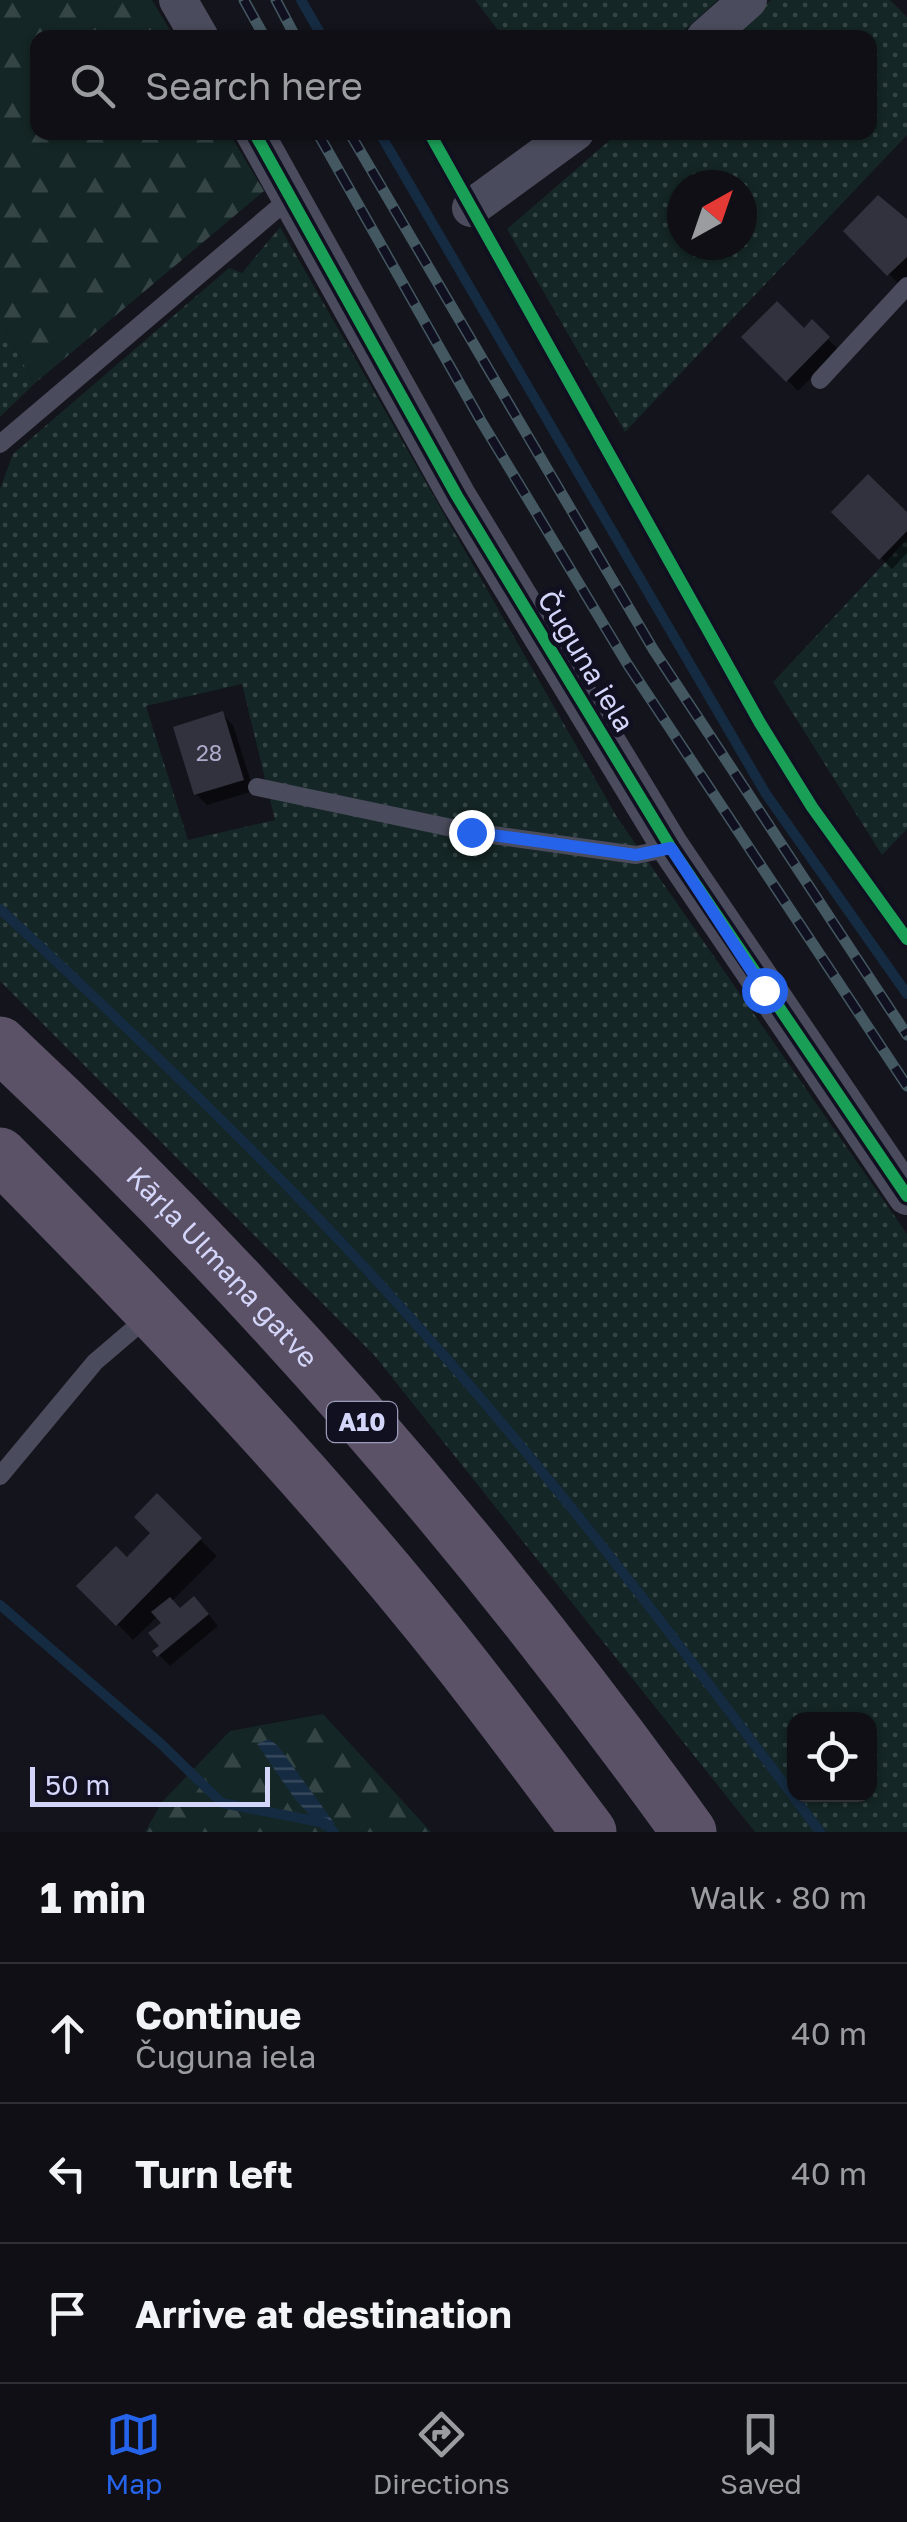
<!DOCTYPE html>
<meta charset="utf-8">
<style>
:root{--surface:#0f0f15;--page:#18181e;--text:#f1f3f6;--muted:#9b9ca0;--line:#2f2f34;--accent:#2563eb}
body{margin:0;font-family:"Golos Text",sans-serif;background:var(--page);color:var(--text)}
.controls{position:absolute;right:30px;bottom:30px;display:grid;overflow:hidden;border-radius:20px;box-shadow:0 2px 8px #0004}
.controls button{width:90px;height:90px;display:grid;place-items:center;padding:0;border:0;border-bottom:2px solid var(--line);background:var(--surface);color:var(--text);font:50px sans-serif}
.compass{position:absolute;left:667px;top:170px;width:90px;height:90px;border-radius:50%;background:var(--surface);box-shadow:0 2px 8px #0004;rotate:40deg}
.scale{position:absolute;left:30px;bottom:25px;width:240px;box-sizing:border-box;padding-left:10px;border:5px solid #d4d5fa;border-top:0;font-size:28px;line-height:35px;white-space:nowrap;color:#d4d5fa;-webkit-text-stroke:8px #111020;paint-order:stroke}
.stop{position:absolute;width:30px;height:30px;margin:-22px;border:8px solid #2563eb;border-radius:50%;background:#fff}
.stop.end{background:#2563eb;border-color:#fff;box-shadow:0 2px 10px #0008}
.list{margin:0;padding:0;list-style:none}
h2{display:flex;justify-content:space-between;align-items:center;height:130px;margin:0;padding:0 40px;font-size:42px}
h2 small{font-size:32px;font-weight:400;color:var(--muted)}
.list li{display:grid;grid-template-columns:65px 1fr auto;gap:30px;align-items:center;box-sizing:border-box;height:140px;padding:0 40px;border-top:2px solid var(--line)}
.list b{display:block;font-size:38px;white-space:nowrap}
.list p{margin:0;font-size:32px;white-space:nowrap;color:var(--muted)}
.list em{font-size:32px;font-style:normal;color:var(--muted)}
.icon{flex:none;width:55px;height:55px;fill:none;stroke:currentColor;stroke-width:2;stroke-linecap:round;stroke-linejoin:round}
.map{position:relative;flex:none;width:907px;height:1832px;overflow:hidden}
.search{position:absolute;background:var(--surface);box-shadow:0 2px 8px #0004;left:30px;right:30px;top:30px;height:110px;display:flex;align-items:center;gap:25px;box-sizing:border-box;padding:0 35px;border-radius:20px;color:var(--muted);font-size:38px}
.sheet{height:550px;background:var(--surface)}
nav{display:flex;justify-content:space-around;align-items:center;box-sizing:border-box;height:140px;border-top:2px solid var(--line);background:var(--surface);font-size:28px;color:var(--muted)}
nav a{display:grid;justify-items:center;gap:5px}
nav .on{color:var(--accent)}
.map>svg:first-child{display:block}
.grass{fill:url(#grass-dots);fill-rule:evenodd}
.forest{fill:url(#forest-firs)}
.water{fill:url(#water-rules)}
.shadow{fill:#0007}
.lines{fill:none;stroke-linecap:round;stroke-linejoin:round}
.stream{stroke:#152b41;stroke-width:10}
.building{fill:#32323e}
.service{stroke:#4a4b5c;stroke-width:18}
.minor{stroke:#4a4b5c;stroke-width:38}
.trunk{stroke:#5b5267;stroke-width:55}
.rail-casing{stroke:#445862;stroke-width:11}
.rail{stroke:#111020;stroke-width:8;stroke-dasharray:22;stroke-linecap:butt}
.cycleway-casing{stroke:#111020;stroke-width:19}
.cycleway{stroke:#1a9f57;stroke-width:12}
.route{stroke:#2563eb;stroke-width:12}
.labels{text-anchor:middle;stroke-width:10;stroke-linejoin:round;paint-order:stroke}
.number-label{font-size:22px;fill:#acaccb}
.shield{fill:#111020;stroke:#9a9ab9;stroke-width:2.5}
.shield-label{font-size:25px;font-weight:bold;fill:#d4d5fa}
.street-label{font-size:28px;fill:#d4d5fa;stroke:#111020}
</style>
<div class="map">
<svg width="907" height="1832" viewBox="0 0 907 1832">
<defs>
<pattern id="grass-dots" width="8" height="8" patternUnits="userSpaceOnUse" patternTransform="scale(2.5)"><rect width="8" height="8" fill="#142625"/><path d="M2 2h.1M6 6h.1" fill="none" stroke="#354546" stroke-width="1.8" stroke-linecap="round"/></pattern>
<pattern id="forest-firs" width="22" height="20" patternUnits="userSpaceOnUse" patternTransform="scale(2.5)"><rect width="22" height="20" fill="#142625"/><path d="M5 1l3.5 6h-7zM16 11l3.5 6h-7z" fill="#354546"/></pattern>
<pattern id="water-rules" width="6" height="5" patternUnits="userSpaceOnUse" patternTransform="scale(2.5)"><rect width="6" height="5" fill="#152b41"/><path d="M0 2.5h6" fill="none" stroke="#36495d"/></pattern>
</defs>
<rect width="100%" height="100%" fill="#14141c"/>
<g class="grass">
<polygon points="475,0 718,0 677,37 504,38"/>
<path d="M771,0H890L907,17V135L625,432L507,229L618,133L870,132V38L728,37ZM682,185H742V245H682Z"/>
<path d="M280,227L617,817L907,1234V1832H755L374,1355L0,981V489L13,454L229,268L242,273ZM242,684L275,820L188,840L146,706ZM794,1720H870V1794H794Z"/>
<polygon points="0,320 34,384 0,417"/>
<polygon points="907,539 907,829 882,855 773,682"/>
</g>
<g class="forest">
<polygon points="0,0 152,0 174,37 38,38 38,132 229,133 264,191 34,384 0,320"/>
<polygon points="323,1714 431,1832 145,1832 162,1802 230,1731"/>
</g>
<polygon class="water" points="269,1739 278,1746 335,1824 323,1830 295,1799 257,1744"/>
<g class="shadow">
<polygon points="907,223 907,278 900,285 846,231"/>
<polygon points="812,323 839,350 798,391 744,337 804,331"/>
<polygon points="834,512 907,515 907,553 892,569"/>
<polygon points="222,714 233,725 254,791 207,805 196,794"/>
<polygon points="157,1497 217,1556 172,1601 180,1610 205,1610 218,1626 170,1666 156,1652 162,1646 164,1623 158,1616 133,1640 80,1586 127,1561 154,1533"/>
</g>
<g class="lines">
<g class="stream">
<polyline points="301,0 323,38"/>
<polyline points="379,132 766,794 907,994"/>
<path d="M0,909C129,1029 259,1152 378,1282C538,1456 679,1643 820,1832"/>
<polyline points="0,1605 159,1742 222,1803 325,1823 334,1832"/>
</g>
</g>
<g class="building">
<polygon points="878,195 907,219 907,257 887,276 843,231"/>
<polygon points="777,301 804,328 812,319 830,337 786,382 741,337"/>
<polygon points="868,474 907,512 907,531 879,560 831,512"/>
<polygon points="223,711 244,780 194,795 173,727"/>
<polygon points="157,1493 202,1538 116,1626 76,1586 116,1546 127,1557 150,1533 134,1517"/>
<polygon points="194,1596 209,1614 157,1657 152,1651 159,1646 148,1633 161,1623 151,1612 170,1597 180,1608"/>
</g>
<g class="lines">
<g class="service">
<polyline points="820,380 907,286"/>
<polyline points="0,444 291,197"/>
<polyline points="257,787 471,832 636,855 671,848"/>
<polyline points="0,1476 95,1362 150,1315"/>
</g>
<g class="minor">
<polyline points="178,0 200,38"/>
<polyline points="705,38 748,0"/>
<polyline points="254,132 457,496 671,848 907,1196"/>
<polyline points="471,208 575,132"/>
</g>
<g class="trunk">
<path id="s1" d="M0,1044C254,1281 486,1550 689,1832"/>
<path d="M0,1155C160,1317 319,1483 460,1662C504,1718 546,1775 589,1832"/>
</g>
<defs>
<g id="rail">
<polyline points="244,0 265,38"/>
<polyline points="276,0 296,38"/>
<polyline points="317,132 481,421 628,665 907,1086"/>
<polyline points="349,132 653,649 907,1035"/>
</g>
</defs>
<use href="#rail" class="rail-casing"/>
<use href="#rail" class="rail"/>
<defs>
<g id="cycleway">
<polyline points="254,132 457,496 671,848 907,1196"/>
<polyline points="429,132 760,723 812,807 907,939"/>
</g>
</defs>
<use href="#cycleway" class="cycleway-casing"/>
<use href="#cycleway" class="cycleway"/>
</g>
<g class="lines">
<polyline class="route" points="471,832 636,855 671,848 764,990"/>
</g>
<g class="labels">
<g class="number-label">
<text x="209" y="761">28</text>
</g>
<rect class="shield" x="327" y="1402" width="70" height="40" rx="8"/>
<g class="shield-label">
<text x="362" y="1431">A10</text>
</g>
<g class="street-label">
<text transform="translate(586 661) rotate(59)" y="10">Čuguna iela</text>
<text dy="10" stroke="none"><textPath href="#s1" startOffset="315">Kārļa Ulmaņa gatve</textPath></text>
</g>
</g>
</svg>
<div class="controls">
<button><svg class="icon" aria-label="locate" viewBox="0 0 24 24"><circle cx="12" cy="12" r="6"/><path d="M12 2v4M12 18v4M2 12h4M18 12h4"/></svg></button>
</div>
<svg class="compass" viewBox="-18 -18 36 36"><path d="M0-13l5 13h-10z" fill="#e53935"/><path d="M0 13l5-13h-10z" fill="#9b9ca0"/></svg>
<div class="scale">50 m</div>
<div class="stop" style="left:764px;top:990px"></div>
<div class="stop end" style="left:471px;top:832px"></div>
<div class="search"><svg class="icon" aria-label="search" viewBox="0 0 24 24"><circle cx="10" cy="10" r="6"/><path d="M15 15l6 6"/></svg>Search here</div>
</div>
<section class="sheet">
<h2>1 min<small>Walk · 80 m</small></h2>
<ul class="list">
<li><svg class="icon" aria-label="ahead" viewBox="0 0 24 24"><path d="M12 20V5M6 11l6-6 6 6"/></svg><div><b>Continue</b><p>Čuguna iela</p></div><em>40 m</em></li>
<li><svg class="icon" aria-label="left" viewBox="0 0 24 24"><path d="M17 20v-9H6M10 6l-5 5 5 5"/></svg><div><b>Turn left</b></div><em>40 m</em></li>
<li><svg class="icon" aria-label="arrive" viewBox="0 0 24 24"><path d="M6 21V4h12l-3 4 3 4H6"/></svg><div><b>Arrive at destination</b></div></li>
</ul>
</section>
<nav>
<a class="on"><svg class="icon" aria-label="map" viewBox="0 0 24 24"><path d="M3 6l6-2 6 2 6-2v14l-6 2-6-2-6 2zM9 4v14M15 6v14"/></svg>Map</a>
<a><svg class="icon" aria-label="directions" viewBox="0 0 24 24"><path d="M12 3l9 9-9 9-9-9zM9 14v-3h6M13 9l2 2-2 2"/></svg>Directions</a>
<a><svg class="icon" aria-label="saved" viewBox="0 0 24 24"><path d="M7 4h10v16l-5-4-5 4z"/></svg>Saved</a>
</nav>
